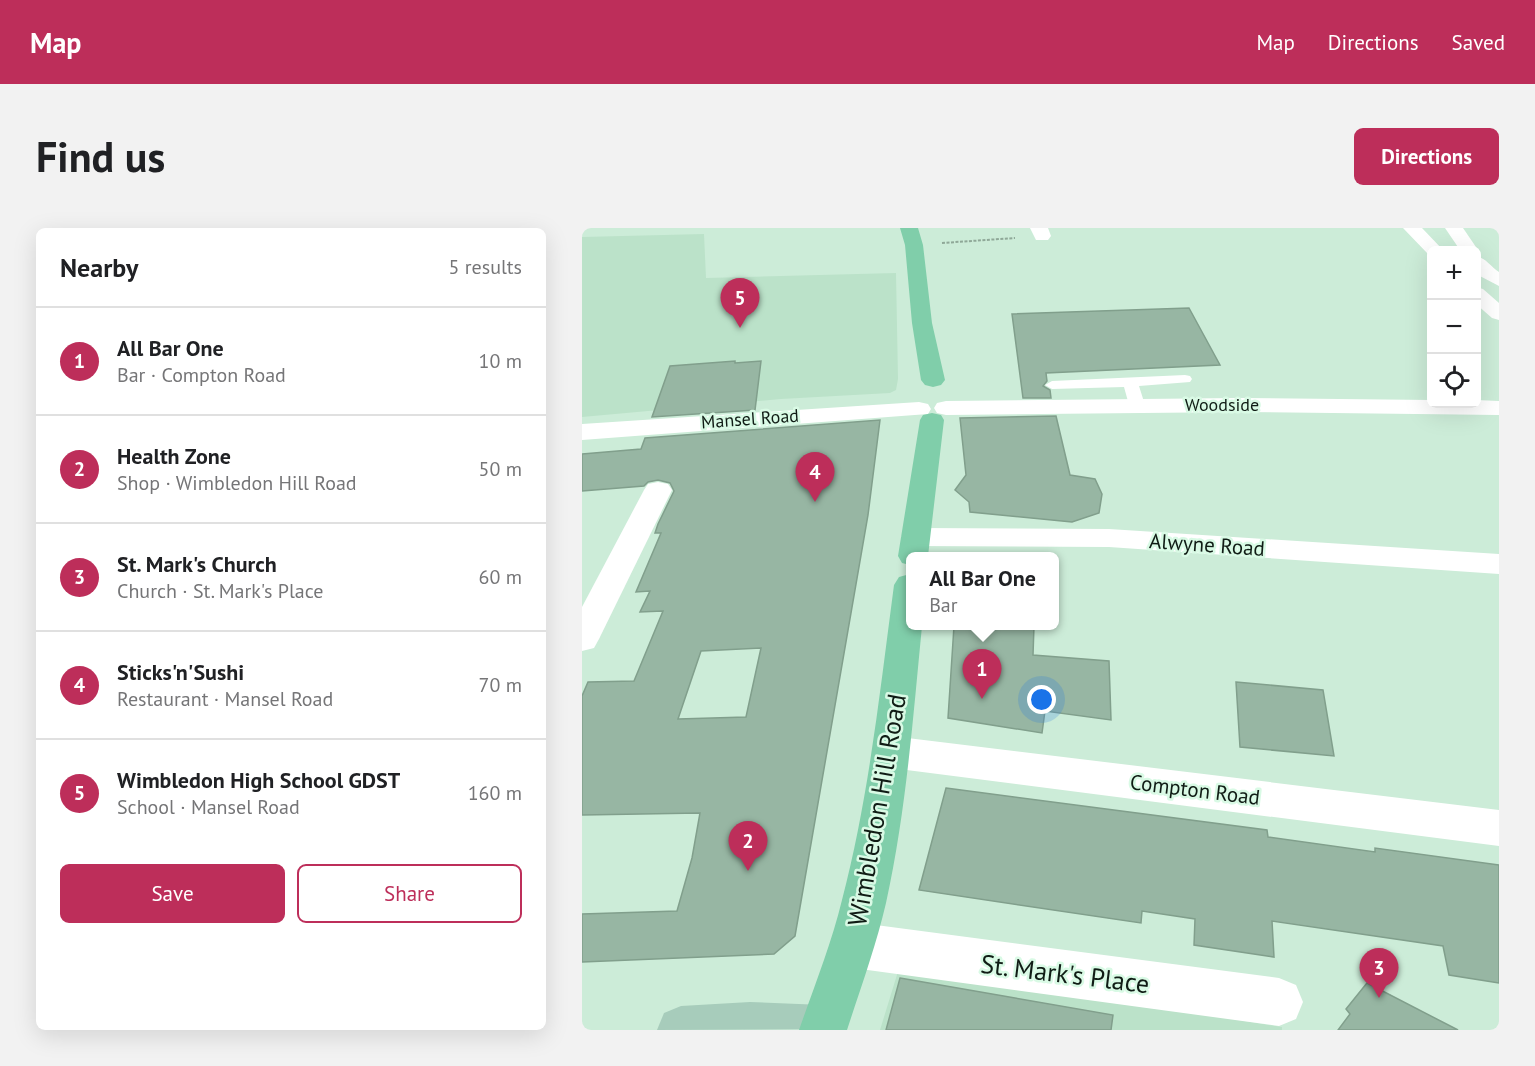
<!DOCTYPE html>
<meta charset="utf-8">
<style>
:root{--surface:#fff;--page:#f2f2f2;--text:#202124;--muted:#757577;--line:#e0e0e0;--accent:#bd2e5a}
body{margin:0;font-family:"PT Sans",sans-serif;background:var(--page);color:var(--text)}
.controls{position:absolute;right:18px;top:18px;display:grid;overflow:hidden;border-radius:9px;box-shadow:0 6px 24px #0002}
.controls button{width:54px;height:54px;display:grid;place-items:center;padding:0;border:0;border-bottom:2px solid var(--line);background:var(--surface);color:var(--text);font:30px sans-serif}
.you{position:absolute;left:460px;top:472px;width:21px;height:21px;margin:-15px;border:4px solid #fff;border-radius:50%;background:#1a73e8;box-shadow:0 0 0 9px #1a73e833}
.badge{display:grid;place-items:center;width:39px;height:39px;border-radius:50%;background:var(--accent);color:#fff;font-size:20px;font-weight:700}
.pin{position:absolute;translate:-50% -50px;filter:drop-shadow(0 2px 3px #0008)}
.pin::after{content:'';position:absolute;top:32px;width:21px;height:18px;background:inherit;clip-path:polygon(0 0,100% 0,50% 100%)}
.popup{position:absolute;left:324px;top:324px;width:153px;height:78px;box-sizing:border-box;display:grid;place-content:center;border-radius:9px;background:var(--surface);filter:drop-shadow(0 2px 4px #0005);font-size:20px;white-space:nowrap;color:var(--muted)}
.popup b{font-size:22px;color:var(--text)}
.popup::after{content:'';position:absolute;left:50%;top:100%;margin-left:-12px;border:12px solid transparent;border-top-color:var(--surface)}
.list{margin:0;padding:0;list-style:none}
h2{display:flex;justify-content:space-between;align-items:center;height:78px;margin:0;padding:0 24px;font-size:26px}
h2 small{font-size:20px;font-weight:400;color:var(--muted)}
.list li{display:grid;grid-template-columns:39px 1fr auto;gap:18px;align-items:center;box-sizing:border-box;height:108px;padding:0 24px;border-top:2px solid var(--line)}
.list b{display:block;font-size:22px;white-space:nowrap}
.list p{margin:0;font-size:20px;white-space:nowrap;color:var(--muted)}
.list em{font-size:20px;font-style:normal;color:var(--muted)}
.actions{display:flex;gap:12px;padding:18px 24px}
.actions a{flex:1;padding:14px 0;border:2px solid var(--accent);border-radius:9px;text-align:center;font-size:21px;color:var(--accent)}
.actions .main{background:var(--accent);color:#fff}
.icon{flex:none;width:33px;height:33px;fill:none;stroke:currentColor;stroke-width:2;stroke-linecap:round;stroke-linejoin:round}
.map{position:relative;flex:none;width:917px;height:802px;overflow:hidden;border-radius:9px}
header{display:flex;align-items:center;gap:36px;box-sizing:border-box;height:84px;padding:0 30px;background:var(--accent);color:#fff}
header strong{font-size:28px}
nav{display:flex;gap:33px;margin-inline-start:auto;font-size:21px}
.intro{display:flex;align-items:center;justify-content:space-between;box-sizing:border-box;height:144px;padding:0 36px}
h1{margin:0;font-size:42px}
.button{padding:15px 27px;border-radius:9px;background:var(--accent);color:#fff;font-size:21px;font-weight:700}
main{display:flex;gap:36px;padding:0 36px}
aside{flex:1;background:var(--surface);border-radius:9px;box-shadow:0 6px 24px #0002}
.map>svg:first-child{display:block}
.built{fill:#bbe2c9}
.building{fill:#97b6a3;stroke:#819f8c;stroke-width:1.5;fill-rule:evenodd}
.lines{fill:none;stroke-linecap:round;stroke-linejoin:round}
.path{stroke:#8fa898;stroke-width:2;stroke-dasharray:3 1.5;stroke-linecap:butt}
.service{fill:#fff;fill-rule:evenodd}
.minor{fill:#fff;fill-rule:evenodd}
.tertiary{fill:#fff;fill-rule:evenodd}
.secondary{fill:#a7ccbb;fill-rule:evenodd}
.primary{fill:#80ceaa;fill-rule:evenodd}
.labels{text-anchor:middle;stroke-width:5;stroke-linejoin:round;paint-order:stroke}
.far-street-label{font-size:18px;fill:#101c15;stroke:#d9fae5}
.street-label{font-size:21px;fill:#101c15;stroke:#d9fae5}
.near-street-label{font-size:26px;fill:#101c15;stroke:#d9fae5}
</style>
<header>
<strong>Map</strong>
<nav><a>Map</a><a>Directions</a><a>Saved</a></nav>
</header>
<div class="intro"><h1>Find us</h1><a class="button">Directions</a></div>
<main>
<aside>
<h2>Nearby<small>5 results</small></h2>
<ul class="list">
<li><span class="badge">1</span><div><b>All Bar One</b><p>Bar · Compton Road</p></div><em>10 m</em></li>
<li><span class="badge">2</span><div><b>Health Zone</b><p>Shop · Wimbledon Hill Road</p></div><em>50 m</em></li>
<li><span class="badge">3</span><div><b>St. Mark's Church</b><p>Church · St. Mark's Place</p></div><em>60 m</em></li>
<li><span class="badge">4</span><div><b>Sticks'n'Sushi</b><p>Restaurant · Mansel Road</p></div><em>70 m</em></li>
<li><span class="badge">5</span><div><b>Wimbledon High School GDST</b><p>School · Mansel Road</p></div><em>160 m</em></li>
</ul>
<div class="actions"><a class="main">Save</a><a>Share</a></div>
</aside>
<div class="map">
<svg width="917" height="802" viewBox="0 0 917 802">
<rect width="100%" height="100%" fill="#ccecd8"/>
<g class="built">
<polygon points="122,6 124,50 314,45 316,151 314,162 308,165 199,171 0,189 0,9"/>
<polygon points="318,737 700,799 700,802 298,802"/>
</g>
<g class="building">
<polygon points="607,80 638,137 464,145 465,153 461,158 468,162 469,170 441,170 430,86"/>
<polygon points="153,133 153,135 179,133 173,182 70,189 88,138"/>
<polygon points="474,188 488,247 513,251 520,266 517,285 490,294 388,284 387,274 373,262 384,247 378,190"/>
<path d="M298,192L286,287L213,708L192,726L0,734V686L95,683L110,630L118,585L0,587V468L6,454L52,453L81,383L58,384L68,363L54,364L79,305H73L76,296L92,263L88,255L76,252L66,254L62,258L0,263V226L59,221L63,210ZM179,420L164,489L96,491L119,423Z"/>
<polygon points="372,398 452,398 451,427 527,433 529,492 463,483 460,505 366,490"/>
<polygon points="654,454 741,462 752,528 658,519"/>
<polygon points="364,560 685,602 686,609 793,624 793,620 917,637 917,755 867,747 861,718 690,693 692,729 612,717 613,691 560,683 559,695 337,662"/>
<polygon points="318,750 531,787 529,802 304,802"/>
<polygon points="785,755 876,802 756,802 768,786 764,781"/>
</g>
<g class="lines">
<polyline class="path" points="360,15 433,10"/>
<polygon class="service" points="603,147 608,148 610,151 608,154 557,158 563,177 555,182 547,177 542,159 470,161 463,157 470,153"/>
<g class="minor">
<polygon points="448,0 466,0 469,8 466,12 454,12"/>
<polygon points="863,0 881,0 896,22 894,24 878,22"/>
<path d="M894,28C904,30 909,39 917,44V58L894,46Z"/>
<polygon points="337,174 346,176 349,181 346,186 0,212 0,196"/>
<polygon points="76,254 86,256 90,262 17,411 12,420 0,423 0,379 62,262 66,256"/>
<polygon points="334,300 527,301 917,326 917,346 527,319 334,318 324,316 319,309 324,302"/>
<polygon points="309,508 917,582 917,618 309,540 296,535 290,524 296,513"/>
<polygon points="271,694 697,750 714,757 721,774 714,791 697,798 271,740 255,733 248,717 255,701"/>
</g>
<g class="tertiary">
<polygon points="821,0 840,0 861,22 850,22 850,27 846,26"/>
<polygon points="894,59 901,61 917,75 917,92 910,90 894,76"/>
<polygon points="659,170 850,172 850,176 894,176 894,172 917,173 917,187 659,184 364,187 355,185 352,180 355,175 364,173"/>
</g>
<polygon class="secondary" points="168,774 241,777 258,784 265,801 75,802 82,785 99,778"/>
<g class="primary">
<polygon points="318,0 336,0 341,17 350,95 363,152 359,157 351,159 343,157 339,152 330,95 323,17"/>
<polygon points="350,185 359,187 362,192 346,328 328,328 328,337 320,335 316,328 338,192 341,187"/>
<path d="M328,346V398H340C331,490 324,584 304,675C294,718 279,759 265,802H217C232,759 249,717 260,672C287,569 298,462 312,357L317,349Z"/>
</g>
</g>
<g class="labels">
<g class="far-street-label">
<text x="640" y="183">Woodside</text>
<text transform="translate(168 191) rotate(-4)" y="6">Mansel Road</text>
</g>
<g class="street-label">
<text transform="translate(625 317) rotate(4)" y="7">Alwyne Road</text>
<text transform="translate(613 562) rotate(7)" y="7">Compton Road</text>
</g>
<g class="near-street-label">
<text transform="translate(295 582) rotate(-80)" y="9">Wimbledon Hill Road</text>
<text transform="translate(483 746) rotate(7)" y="9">St. Mark's Place</text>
</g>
</g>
</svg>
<div class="controls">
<button>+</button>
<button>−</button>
<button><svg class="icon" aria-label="locate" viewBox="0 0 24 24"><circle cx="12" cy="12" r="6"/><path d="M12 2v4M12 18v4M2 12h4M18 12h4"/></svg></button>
</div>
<div class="you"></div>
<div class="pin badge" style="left:400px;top:471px">1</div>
<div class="popup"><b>All Bar One</b>Bar</div>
<div class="pin badge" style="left:166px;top:643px">2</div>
<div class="pin badge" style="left:797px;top:770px">3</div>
<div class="pin badge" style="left:233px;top:274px">4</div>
<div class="pin badge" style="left:158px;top:100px">5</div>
</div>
</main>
